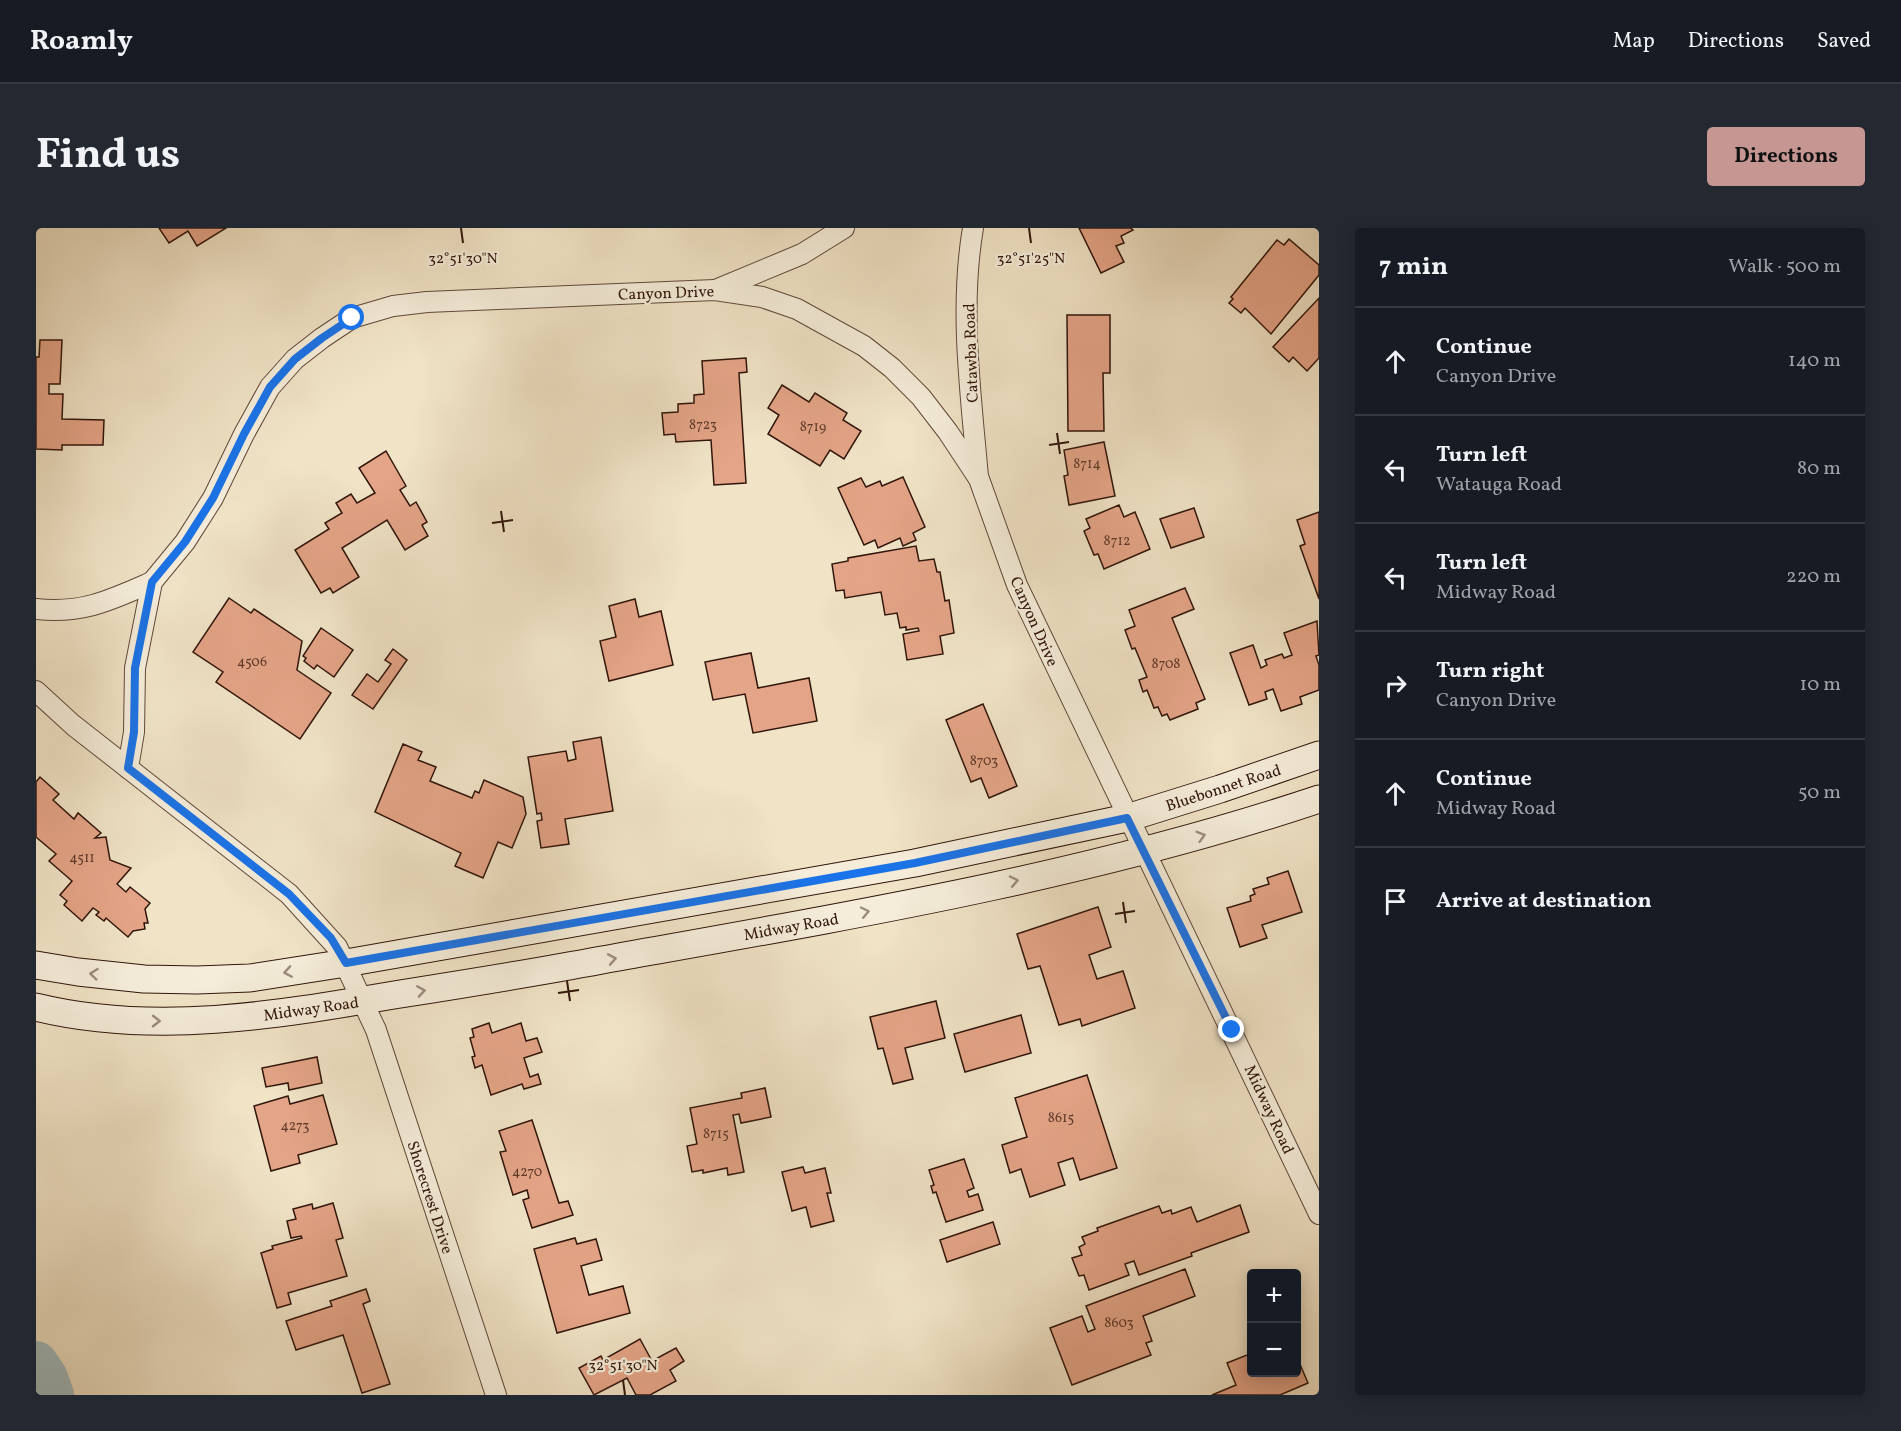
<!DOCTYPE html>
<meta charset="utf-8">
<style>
:root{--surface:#171b24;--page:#242831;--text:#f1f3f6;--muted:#9ea1a6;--line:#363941;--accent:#c59692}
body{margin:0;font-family:Vollkorn,serif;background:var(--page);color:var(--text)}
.controls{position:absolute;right:18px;bottom:18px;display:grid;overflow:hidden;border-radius:6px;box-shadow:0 3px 15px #0003}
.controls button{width:54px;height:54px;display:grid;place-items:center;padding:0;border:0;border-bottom:2px solid var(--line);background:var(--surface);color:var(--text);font:30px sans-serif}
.stop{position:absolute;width:18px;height:18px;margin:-14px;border:4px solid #1a73e8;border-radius:50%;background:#fff}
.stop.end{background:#1a73e8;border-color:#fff;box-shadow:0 2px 6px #0008}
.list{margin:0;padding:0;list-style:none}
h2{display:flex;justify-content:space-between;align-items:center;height:78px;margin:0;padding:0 24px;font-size:26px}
h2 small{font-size:20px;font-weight:400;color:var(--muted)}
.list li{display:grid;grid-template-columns:39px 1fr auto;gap:18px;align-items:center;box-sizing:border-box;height:108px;padding:0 24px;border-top:2px solid var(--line)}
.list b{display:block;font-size:22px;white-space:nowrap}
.list p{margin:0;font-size:20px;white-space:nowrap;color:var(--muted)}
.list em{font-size:20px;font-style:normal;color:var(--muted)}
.icon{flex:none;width:33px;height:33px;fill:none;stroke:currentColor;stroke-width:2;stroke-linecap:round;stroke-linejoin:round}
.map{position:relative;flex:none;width:1283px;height:1167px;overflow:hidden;border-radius:6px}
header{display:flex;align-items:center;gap:36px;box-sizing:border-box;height:84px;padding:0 30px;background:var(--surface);border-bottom:2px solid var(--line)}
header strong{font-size:28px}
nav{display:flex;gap:33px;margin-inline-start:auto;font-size:21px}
.intro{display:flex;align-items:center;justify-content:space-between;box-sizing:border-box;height:144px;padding:0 36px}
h1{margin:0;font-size:42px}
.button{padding:15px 27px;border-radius:6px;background:var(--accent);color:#111;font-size:21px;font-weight:700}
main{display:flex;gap:36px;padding:0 36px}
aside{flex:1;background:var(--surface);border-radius:6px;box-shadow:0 3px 15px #0003}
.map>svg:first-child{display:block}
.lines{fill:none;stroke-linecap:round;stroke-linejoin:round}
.river{stroke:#9fbbbf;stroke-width:44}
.building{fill:#e4a487;stroke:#31150b;stroke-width:1.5}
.minor-casing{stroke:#61483a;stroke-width:22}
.secondary-casing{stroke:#31150b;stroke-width:29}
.minor{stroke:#f5edda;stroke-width:20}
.secondary{stroke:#f5edda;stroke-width:27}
.oneway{stroke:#9d8c7d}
.route{stroke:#1a73e8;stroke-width:8}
.ticks{fill:none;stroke:#31150b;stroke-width:2}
.labels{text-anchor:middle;stroke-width:4.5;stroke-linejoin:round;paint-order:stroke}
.number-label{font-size:14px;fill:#5e392a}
.street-label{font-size:16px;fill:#31150b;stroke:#f5edda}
.ticks-label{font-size:15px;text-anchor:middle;fill:#31150b;stroke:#f5edda;stroke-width:4.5;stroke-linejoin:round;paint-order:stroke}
</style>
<header>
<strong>Roamly</strong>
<nav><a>Map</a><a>Directions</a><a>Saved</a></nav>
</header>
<div class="intro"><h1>Find us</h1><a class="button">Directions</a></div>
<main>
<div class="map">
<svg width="1283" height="1167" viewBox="0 0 1283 1167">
<rect width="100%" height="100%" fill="#f0e3c6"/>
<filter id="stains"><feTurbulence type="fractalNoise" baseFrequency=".00333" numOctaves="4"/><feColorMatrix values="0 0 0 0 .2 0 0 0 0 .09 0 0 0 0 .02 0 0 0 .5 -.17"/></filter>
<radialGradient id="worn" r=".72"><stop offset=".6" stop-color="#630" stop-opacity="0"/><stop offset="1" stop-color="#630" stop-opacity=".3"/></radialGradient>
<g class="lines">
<polyline class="river" points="0,1135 10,1150 16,1167"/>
</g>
<g class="building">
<polygon points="123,0 190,0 161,18 152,3 133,15"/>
<polygon points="1043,0 1095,0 1097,2 1085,8 1088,15 1080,18 1088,34 1065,45"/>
<polygon points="1253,11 1283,37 1283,47 1235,106 1209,80 1205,85 1193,75 1197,71 1195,69 1241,12 1248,17"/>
<polygon points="1283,70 1283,130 1271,143 1257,129 1253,134 1237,119"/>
<polygon points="1031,87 1074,87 1074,145 1067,145 1068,203 1032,203"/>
<polygon points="4,112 26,112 24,156 13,156 13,166 27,166 26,191 68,192 67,217 26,217 26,222 0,221 0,129 3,129"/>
<polygon points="710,130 711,144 703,145 710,255 678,257 675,212 640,214 639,206 628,207 626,185 642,184 642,176 658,175 658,167 668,166 666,133"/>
<polygon points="746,157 773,174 779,165 811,185 807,192 825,203 808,231 794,222 784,238 732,206 743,187 732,180"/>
<polygon points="1068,214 1079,268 1033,277 1028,248 1032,247 1028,222"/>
<polygon points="350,223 370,258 364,262 374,278 380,274 391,294 386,297 392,308 369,322 351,292 306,320 323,349 297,365 294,360 285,365 259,322 293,301 289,295 306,285 300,275 315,266 321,275 339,265 323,240"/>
<polygon points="867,249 889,299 877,305 880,312 867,318 864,310 842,320 839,312 828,317 802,260 825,250 830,259 844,253 846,258"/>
<polygon points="1083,277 1088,289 1099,284 1114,321 1068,341 1062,326 1058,327 1048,303 1054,300 1050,291"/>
<polygon points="1158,280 1168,309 1135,320 1124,291"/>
<polygon points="1283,284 1283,371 1264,318 1269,316 1261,292"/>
<polygon points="880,318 883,333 898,331 901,344 904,344 909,373 913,372 918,405 904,408 907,426 871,432 867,406 883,403 882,400 870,402 870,399 864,400 861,385 849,387 845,364 809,370 808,362 800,363 796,336 812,333 812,330"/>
<polygon points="1149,360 1158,381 1136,390 1169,471 1160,475 1162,481 1134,492 1131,486 1126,488 1122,479 1118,480 1111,462 1107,464 1103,452 1111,449 1099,420 1096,421 1089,402 1099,398 1093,382"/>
<polygon points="193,370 215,385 218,381 266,413 261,442 295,465 264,511 180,454 187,444 157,424"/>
<polygon points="599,371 603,389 625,383 637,437 573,453 564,413 580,409 573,378"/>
<polygon points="1281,393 1283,427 1280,428 1283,437 1283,462 1264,469 1266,476 1245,483 1237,461 1229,464 1231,471 1213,477 1194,425 1217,417 1225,440 1231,437 1229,432 1246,426 1248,430 1256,427 1248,405"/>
<polygon points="285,400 317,422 298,449 281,437 278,441 268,433 270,430 267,428"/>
<polygon points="357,421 371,432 337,481 316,467 331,446 342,454 355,436 349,432"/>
<polygon points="715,425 722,460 773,450 781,493 717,505 709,466 677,472 669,434"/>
<polygon points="947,476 981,558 953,570 945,550 935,554 910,492"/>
<polygon points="565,509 577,583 529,591 533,616 505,620 501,593 506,592 505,585 501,586 492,529 530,523 532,533 540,531 537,514"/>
<polygon points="367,516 386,524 382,532 400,539 394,553 436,570 439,563 443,565 448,552 487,569 490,586 476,620 462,614 447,650 419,638 425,625 339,584"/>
<polygon points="4,549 23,566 17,572 38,591 42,585 65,605 59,610 70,609 74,632 95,640 81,656 90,664 94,659 114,675 109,681 112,695 108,695 109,701 97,703 92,709 70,690 68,693 60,687 63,684 57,680 46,693 28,677 31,673 24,667 36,653 13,633 20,626 0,609 0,554"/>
<polygon points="1252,643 1266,684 1226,697 1231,710 1204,719 1191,680 1215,673 1214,668 1219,666 1217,661 1233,656 1231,650"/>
<polygon points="1062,679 1075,719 1053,727 1061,751 1087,743 1099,780 1046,798 1044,791 1023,797 1004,738 992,741 981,706"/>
<polygon points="900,773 909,810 869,820 877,851 857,856 847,820 842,821 834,789"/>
<polygon points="985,787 995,825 929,844 918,806"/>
<polygon points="453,795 456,805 485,795 490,813 501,810 506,824 488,830 494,849 502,846 505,856 488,861 486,856 455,867 446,837 439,840 436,829 439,828 434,810 438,809 436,801"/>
<polygon points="281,829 286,855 253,862 252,855 230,859 226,840"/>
<polygon points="1051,847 1081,940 1044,952 1037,930 1022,935 1029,957 994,969 985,941 974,945 966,917 991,909 979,870"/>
<polygon points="729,860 735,889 705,895 703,886 697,887 708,944 692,947 691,940 667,945 667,942 656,944 651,918 661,916 654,880 706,870 705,865"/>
<polygon points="287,867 301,916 262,927 264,935 235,943 218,878 252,868 254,876"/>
<polygon points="496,892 523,975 532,973 537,987 496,1000 487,972 493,970 491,962 477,967 464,924 470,923 463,903"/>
<polygon points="928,931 938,960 931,963 933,969 942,966 947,982 910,994 900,964 897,965 895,958 898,957 893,942"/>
<polygon points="767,939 769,945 789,940 795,965 791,965 798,993 775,999 770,979 756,983 746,944"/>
<polygon points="297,975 307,1010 300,1012 311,1048 252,1065 255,1076 241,1080 225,1025 237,1021 236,1018 266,1010 265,1008 255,1010 251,993 260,991 257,981 276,976 277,981"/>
<polygon points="1204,977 1213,1004 1155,1025 1156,1028 1103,1047 1098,1033 1089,1036 1093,1047 1053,1062 1048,1047 1043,1048 1036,1030 1046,1027 1043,1019 1049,1016 1046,1009 1062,1003 1061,1000 1123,978 1126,985 1135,982 1136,986 1155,979 1161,994"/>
<polygon points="957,994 964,1016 911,1034 904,1012"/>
<polygon points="539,1010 541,1016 560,1011 566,1032 545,1038 553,1067 587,1058 594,1085 521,1105 498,1021"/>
<polygon points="1149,1041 1159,1068 1107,1088 1116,1113 1110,1115 1115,1127 1036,1157 1014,1100 1046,1088 1052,1104 1059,1101 1050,1078"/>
<polygon points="330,1061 334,1073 327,1076 354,1156 326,1165 307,1107 260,1122 250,1093 296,1078 294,1073"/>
<polygon points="604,1111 616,1133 640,1120 648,1133 634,1142 640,1153 614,1167 600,1167 591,1150 558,1167 543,1140 565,1128 567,1132"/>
<polygon points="1216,1125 1216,1144 1260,1144 1260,1127 1272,1155 1244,1167 1176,1167 1200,1157 1191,1135"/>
</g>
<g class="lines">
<defs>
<g id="minor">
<path d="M937,0C923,82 935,167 942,249"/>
<polyline points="682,61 766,26 808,0"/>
<path d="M0,381C47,386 75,372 116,354"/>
<polyline points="0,463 37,497 253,666 301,719 340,802 460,1167"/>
<polyline points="92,540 98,504 99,440 116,354 149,314 177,270 208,206 234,159 259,131 286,110 316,90 357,78 391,74 679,62 726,69 761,81 828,118 856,140 885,169 912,204 943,251 981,357 1283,986"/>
</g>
<g id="secondary">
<polyline points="0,737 42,744 108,751 161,752 214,750 310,735 879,635 1091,590 1184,561 1283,527"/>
<path d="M0,779C118,808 241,787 358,767C428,756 497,745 566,732C807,689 1050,649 1283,571"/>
</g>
</defs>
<use href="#minor" class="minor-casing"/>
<use href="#secondary" class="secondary-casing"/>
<use href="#minor" class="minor"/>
<use href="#secondary" class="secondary"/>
</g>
<defs><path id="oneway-chevron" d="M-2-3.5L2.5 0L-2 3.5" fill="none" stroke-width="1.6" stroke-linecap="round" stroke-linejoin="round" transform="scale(1.5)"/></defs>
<g class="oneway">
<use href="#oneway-chevron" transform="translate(1165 608) rotate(-16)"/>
<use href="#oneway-chevron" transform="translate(978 653) rotate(-12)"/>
<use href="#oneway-chevron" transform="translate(829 684) rotate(-12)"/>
<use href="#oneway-chevron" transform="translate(576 731) rotate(-10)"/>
<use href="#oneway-chevron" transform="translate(252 744) rotate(171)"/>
<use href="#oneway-chevron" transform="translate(58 746) rotate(-174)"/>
<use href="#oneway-chevron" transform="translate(385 763) rotate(-9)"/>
<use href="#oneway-chevron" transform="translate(120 793)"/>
</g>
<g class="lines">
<polyline class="route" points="316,90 286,110 259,131 234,159 208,206 177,270 149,314 116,354 99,440 98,504 92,540 253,666 295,710 310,735 879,635 1091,590 1196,802"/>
</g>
<path class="ticks" d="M425,0L427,15M993,0L995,15M1021,205L1024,226M1013,217L1033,214M465,283L468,304M456,295L477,292M1087,674L1090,695M1079,686L1099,683M531,753L534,773M522,765L543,762M587,1152L589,1167"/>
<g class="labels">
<g class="number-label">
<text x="667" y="201">8723</text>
<text x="777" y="203">8719</text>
<text x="1051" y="240">8714</text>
<text x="1081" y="317">8712</text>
<text x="216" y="438">4506</text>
<text x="1130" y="440">8708</text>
<text x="948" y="537">8703</text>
<text x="46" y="634">4511</text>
<text x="1025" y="894">8615</text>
<text x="259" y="902">4273</text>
<text x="680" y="910">8715</text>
<text x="491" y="948">4270</text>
<text x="1083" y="1099">8603</text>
</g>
<g class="street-label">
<text transform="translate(630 64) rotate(-2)" y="6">Canyon Drive</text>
<text transform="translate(934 125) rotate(-92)" y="6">Catawba Road</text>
<text transform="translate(999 393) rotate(66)" y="6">Canyon Drive</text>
<text transform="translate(1187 559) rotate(-18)" y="6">Bluebonnet Road</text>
<text transform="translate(755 698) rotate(-10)" y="6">Midway Road</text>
<text transform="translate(275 780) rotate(-8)" y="6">Midway Road</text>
<text transform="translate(1234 881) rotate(65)" y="6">Midway Road</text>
<text transform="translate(395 969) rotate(72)" y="6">Shorecrest Drive</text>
</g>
</g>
<g class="ticks-label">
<text x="427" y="35">32°51'30"N</text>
<text x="995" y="35">32°51'25"N</text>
<text x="587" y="1142">32°51'30"N</text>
</g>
<rect width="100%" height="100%" filter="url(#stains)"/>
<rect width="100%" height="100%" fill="url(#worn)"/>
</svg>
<div class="controls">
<button>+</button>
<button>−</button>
</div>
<div class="stop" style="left:316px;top:90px"></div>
<div class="stop end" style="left:1196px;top:802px"></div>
</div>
<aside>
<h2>7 min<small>Walk · 500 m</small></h2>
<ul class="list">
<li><svg class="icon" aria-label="ahead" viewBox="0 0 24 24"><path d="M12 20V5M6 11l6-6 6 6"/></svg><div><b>Continue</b><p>Canyon Drive</p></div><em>140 m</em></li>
<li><svg class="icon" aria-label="left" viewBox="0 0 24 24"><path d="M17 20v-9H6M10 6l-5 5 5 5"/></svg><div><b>Turn left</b><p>Watauga Road</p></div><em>80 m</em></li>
<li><svg class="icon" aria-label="left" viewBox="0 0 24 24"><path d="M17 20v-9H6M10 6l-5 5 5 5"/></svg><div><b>Turn left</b><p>Midway Road</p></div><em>220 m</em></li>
<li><svg class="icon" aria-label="right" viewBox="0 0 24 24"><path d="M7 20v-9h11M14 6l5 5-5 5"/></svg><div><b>Turn right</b><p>Canyon Drive</p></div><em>10 m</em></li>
<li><svg class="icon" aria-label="ahead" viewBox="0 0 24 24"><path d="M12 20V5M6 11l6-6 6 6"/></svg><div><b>Continue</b><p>Midway Road</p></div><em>50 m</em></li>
<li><svg class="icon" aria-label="arrive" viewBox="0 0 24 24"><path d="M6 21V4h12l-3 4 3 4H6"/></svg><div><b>Arrive at destination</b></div></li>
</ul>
</aside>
</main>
